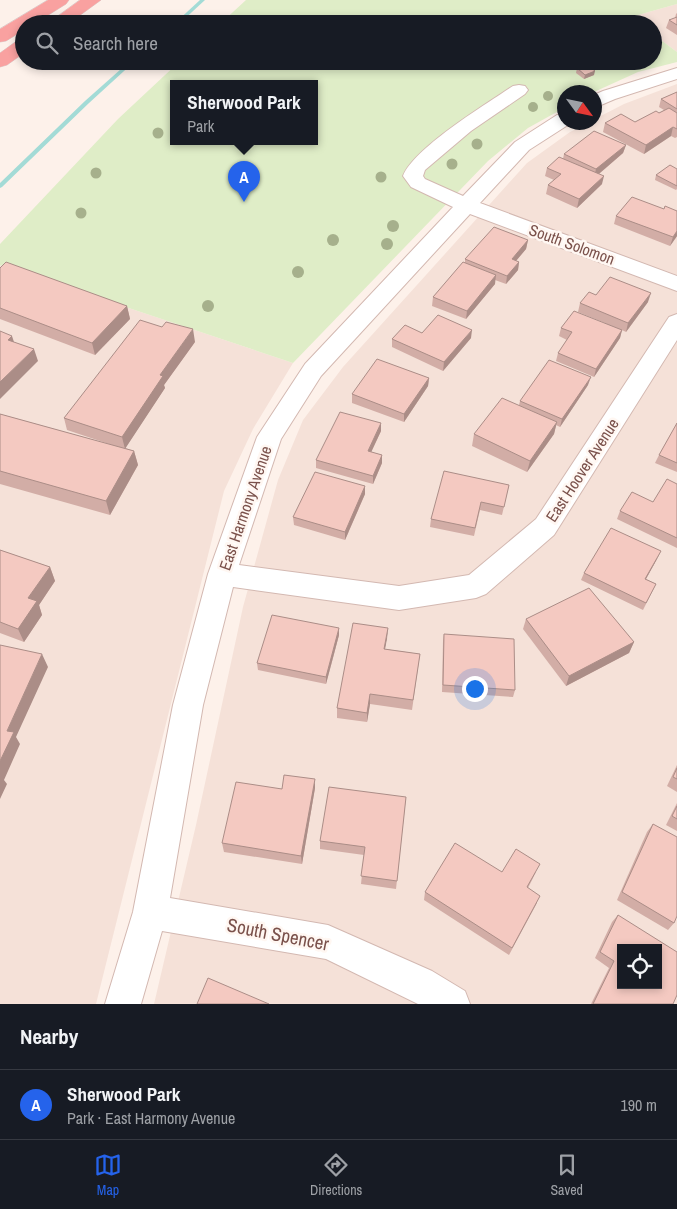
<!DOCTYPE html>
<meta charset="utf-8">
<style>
:root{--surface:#171b24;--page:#242831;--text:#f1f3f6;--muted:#9ea1a6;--line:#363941;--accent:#2563eb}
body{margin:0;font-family:"Archivo Narrow",sans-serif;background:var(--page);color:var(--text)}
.controls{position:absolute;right:15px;bottom:15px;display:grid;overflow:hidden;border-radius:0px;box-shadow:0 2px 8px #0003}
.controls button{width:45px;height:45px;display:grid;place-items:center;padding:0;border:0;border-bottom:1px solid var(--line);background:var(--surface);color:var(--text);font:25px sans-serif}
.compass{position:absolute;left:557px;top:85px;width:45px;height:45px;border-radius:50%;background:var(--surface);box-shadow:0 2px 8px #0003;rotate:123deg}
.you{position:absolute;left:474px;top:688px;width:18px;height:18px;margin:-12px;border:4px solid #fff;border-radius:50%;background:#1a73e8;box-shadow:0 0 0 8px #1a73e833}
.badge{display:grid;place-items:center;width:32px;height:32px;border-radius:50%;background:var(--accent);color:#fff;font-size:16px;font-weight:700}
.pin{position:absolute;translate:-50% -41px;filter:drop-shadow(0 1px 2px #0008)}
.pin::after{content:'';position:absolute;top:26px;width:18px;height:15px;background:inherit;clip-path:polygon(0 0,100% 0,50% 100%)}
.popup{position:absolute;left:170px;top:80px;width:148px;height:65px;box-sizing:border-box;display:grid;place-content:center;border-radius:0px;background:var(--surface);filter:drop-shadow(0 1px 4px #0005);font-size:16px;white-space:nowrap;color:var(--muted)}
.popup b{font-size:19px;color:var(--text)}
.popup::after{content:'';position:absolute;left:50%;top:100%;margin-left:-10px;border:10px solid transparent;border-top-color:var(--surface)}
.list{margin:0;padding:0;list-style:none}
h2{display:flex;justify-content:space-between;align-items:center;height:65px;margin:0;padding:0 20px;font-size:21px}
h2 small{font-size:16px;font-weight:400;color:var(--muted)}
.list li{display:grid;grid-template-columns:32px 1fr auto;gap:15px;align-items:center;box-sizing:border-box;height:70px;padding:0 20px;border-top:1px solid var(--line)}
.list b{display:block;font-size:19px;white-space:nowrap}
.list p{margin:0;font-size:16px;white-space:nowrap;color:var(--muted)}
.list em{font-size:16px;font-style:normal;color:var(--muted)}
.icon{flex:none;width:28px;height:28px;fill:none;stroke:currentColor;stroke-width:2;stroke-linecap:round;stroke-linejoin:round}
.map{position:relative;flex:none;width:677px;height:1004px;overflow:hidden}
.search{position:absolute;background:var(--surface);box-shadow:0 2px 8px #0003;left:15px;right:15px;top:15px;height:55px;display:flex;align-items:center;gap:12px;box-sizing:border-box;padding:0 18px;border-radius:28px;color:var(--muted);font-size:19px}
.sheet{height:135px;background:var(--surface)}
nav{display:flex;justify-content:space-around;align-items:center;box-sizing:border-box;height:70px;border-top:1px solid var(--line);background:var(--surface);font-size:14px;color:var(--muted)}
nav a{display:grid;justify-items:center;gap:2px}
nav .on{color:var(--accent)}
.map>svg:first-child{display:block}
.residential{fill:#f5e1d8;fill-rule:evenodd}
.green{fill:#dfedc7;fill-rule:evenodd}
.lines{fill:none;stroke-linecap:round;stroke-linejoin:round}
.stream{fill:#a3dbd6;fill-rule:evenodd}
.minor-casing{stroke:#d3b8b1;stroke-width:2}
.highway-casing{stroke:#dacecd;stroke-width:1}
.minor{fill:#fff;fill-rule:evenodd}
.highway{fill:#f9a1a0;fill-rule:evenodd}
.tree{fill:#a6b08c}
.wall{fill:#d2ada6}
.shaded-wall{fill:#ab8d87}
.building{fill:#f4c9c1;stroke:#ab8d87;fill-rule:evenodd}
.labels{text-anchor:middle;stroke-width:5;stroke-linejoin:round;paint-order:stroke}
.street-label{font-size:16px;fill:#7a514b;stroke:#fff7f2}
.near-street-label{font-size:19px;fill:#7a514b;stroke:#fff7f2}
</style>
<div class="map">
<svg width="677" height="1004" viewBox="0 0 677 1004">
<rect width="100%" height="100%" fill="#fdf1ea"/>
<g class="residential">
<polygon points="677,4 677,52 653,34 653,24 639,24 631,17"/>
<path d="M677,84V1004H154L196,825L243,607L278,480L303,420L343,367L527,163L570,132L588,123L594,122L595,119L624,104ZM621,948H658V985H621Z"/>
<polygon points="0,265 293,363 253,429 224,491 96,1004 0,1004"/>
</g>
<g class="green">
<polygon points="246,0 677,0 677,4 631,17 639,24 220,24"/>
<path d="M653,34L677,52V62L638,72L594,92H564V108L528,128L488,161L293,363L0,265V244L118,119L180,61H653ZM174,83H314V141H174Z"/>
</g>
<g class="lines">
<g class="stream">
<polygon points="200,0 205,0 179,24 174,24"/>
<polygon points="130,61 135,61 89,103 2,187 0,188 0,183 85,101"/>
</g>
<defs>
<g id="minor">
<polygon points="677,68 677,79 615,99 594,108 594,95 603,91"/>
<path d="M519,85L525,86L528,90L525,94L471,131L425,170L423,176L425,179L463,196L515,142L557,115L564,114V122L571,123L529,150L480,203L677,276V291L470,214L321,376L281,439L239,565L399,586L469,575L536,519L669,317L677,314V340L554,535L486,594L476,598L399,610L233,587L203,705L170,898L328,925L432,971L465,991L470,1004H418L326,959L162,931L141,1004H105L133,912L173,705L208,574L257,437L305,364L453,207L411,187L403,176C414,148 486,104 513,86Z"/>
</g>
<g id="highway">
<polygon points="48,0 69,0 66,4 34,24 24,24 24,30 6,41 0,42 0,29"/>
<polygon points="80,0 101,0 68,24 47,24"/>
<polygon points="24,39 24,53 7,65 0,67 0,53 18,40"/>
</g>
</defs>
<use href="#minor" class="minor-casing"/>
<use href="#highway" class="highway-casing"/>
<use href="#minor" class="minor"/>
<use href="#highway" class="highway"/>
</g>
<g class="tree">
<circle cx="548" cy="96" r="5"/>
<circle cx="533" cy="107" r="5"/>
<circle cx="158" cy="133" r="5.5"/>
<circle cx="477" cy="144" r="5.5"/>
<circle cx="452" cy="164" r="5.5"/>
<circle cx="96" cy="173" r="5.5"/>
<circle cx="381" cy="177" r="5.5"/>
<circle cx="81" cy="213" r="5.5"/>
<circle cx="393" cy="226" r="6"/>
<circle cx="333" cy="240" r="6"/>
<circle cx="387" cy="244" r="6"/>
<circle cx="298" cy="272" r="6"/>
<circle cx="208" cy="306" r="6"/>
</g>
<g class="wall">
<polygon points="677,13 677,35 666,28 669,20 675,18 676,14"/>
<polygon points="577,68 594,75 584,79 576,73"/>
<polygon points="677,92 677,137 675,138 671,136 644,154 603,132 605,123 635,122 659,113 664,110 659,107 661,99"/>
<polygon points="626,145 623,153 599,174 602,184 577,208 546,194 548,185 554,180 545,176 547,168 563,159 564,154"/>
<polygon points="677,169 677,189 676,190 655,180 656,175"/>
<polygon points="664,209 677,211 677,236 670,246 614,224 616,216"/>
<polygon points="528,240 526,249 516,261 519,262 518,270 506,284 495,280 495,284 466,319 432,306 433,297 465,263 465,259"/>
<polygon points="0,268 127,306 130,319 95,355 0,319"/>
<polygon points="596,295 648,302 626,332 622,330 620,338 594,377 556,361 558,353 567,340 559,336 561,328 605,323 578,312 580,303"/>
<polygon points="422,333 471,338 443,371 392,347 392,339"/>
<polygon points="195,342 164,385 165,388 125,448 134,451 138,465 110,515 0,484 0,414 112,445 67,430 64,418"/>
<polygon points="429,378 428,386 404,422 352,403 352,394"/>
<polygon points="588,385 560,427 556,425 554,434 527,472 472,446 474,434 519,405 520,401"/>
<polygon points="677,423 677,472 655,463 659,455"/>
<polygon points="381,431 371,452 382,455 382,463 373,484 316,468 316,460"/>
<polygon points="677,484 677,548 617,519 620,511 653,502"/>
<polygon points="509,485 502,515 480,510 474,536 430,527 431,519"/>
<polygon points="365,486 365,494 345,540 294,525 293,517"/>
<polygon points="0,550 50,567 55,581 39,605 42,615 24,642 0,633"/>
<polygon points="657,559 646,579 656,584 643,610 581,580 584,573"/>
<polygon points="526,619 634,642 629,653 566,686 523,629"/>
<polygon points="388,628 385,649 420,654 412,710 370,704 367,722 337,718 337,708"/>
<polygon points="444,634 515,690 513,697 442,692 443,641"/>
<polygon points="339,635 326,684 258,670 257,663"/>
<polygon points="677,765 677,792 667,786"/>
<polygon points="315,788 302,864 224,852 222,843 282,789"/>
<polygon points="406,797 396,889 361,884 364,855 320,849 320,841"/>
<polygon points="677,803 677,831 666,825"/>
<polygon points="653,824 674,923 668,930 617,900 647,832"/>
<polygon points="502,872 536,872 528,888 537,903 509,955 424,900 425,892"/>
<polygon points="618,915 673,1004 591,1004 609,968 595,958 612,922"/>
</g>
<g class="shaded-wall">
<polygon points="595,71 594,75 584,79 585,75"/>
<polygon points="673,127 671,136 644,154 646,145"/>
<polygon points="626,145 623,153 594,178 596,169"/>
<polygon points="604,176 602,184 577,208 579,199"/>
<polygon points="677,231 677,236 670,246 673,237"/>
<polygon points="528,240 526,249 510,268 512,259"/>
<polygon points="519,262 518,270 506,284 507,276"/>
<polygon points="496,275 495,284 466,319 467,311"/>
<polygon points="651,293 648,302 626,332 628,323"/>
<polygon points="127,306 130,319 95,355 92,343"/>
<polygon points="193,329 195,342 164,385 165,388 125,449 122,437 160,375"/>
<polygon points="472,330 471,338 443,371 444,362"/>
<polygon points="622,330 620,338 594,377 596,369"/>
<polygon points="12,336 16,348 8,340"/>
<polygon points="34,349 38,361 0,399 0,382"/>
<polygon points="591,377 588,385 560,427 562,419"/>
<polygon points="429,378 428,386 404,422 404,414"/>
<polygon points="557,422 554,434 527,472 530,461"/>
<polygon points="381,423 381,431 368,459 368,451"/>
<polygon points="134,451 138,465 110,515 106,501"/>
<polygon points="382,455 382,463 373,484 373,476"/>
<polygon points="365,486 365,494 345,540 345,532"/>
<polygon points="661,551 657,559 642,586 645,579"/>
<polygon points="50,567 55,581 39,605 42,615 24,642 18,629 28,598"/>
<polygon points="339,628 339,635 326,684 326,677"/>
<polygon points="388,628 387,639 383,659 384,649"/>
<polygon points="634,642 629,653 566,686 569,676"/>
<polygon points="42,654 48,667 16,737 20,744 4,780 7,784 0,799 0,761 7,731"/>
<polygon points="370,694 370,704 367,722 367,713"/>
<polygon points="315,779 315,788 302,864 301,856"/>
</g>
<g class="building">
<polygon points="677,17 677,25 669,20"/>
<polygon points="587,65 595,71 585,75 577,68"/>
<polygon points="677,92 677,109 661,99"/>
<polygon points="669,108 677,113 677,129 673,127 646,145 605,123 621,114 635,122 656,111 659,113"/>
<polygon points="594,131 626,145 596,169 564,154"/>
<polygon points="559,157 604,176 579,199 548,185 561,174 547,168"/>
<polygon points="670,165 677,169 677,186 656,175"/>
<polygon points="632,197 664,209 665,206 677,211 677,231 673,237 616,216"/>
<polygon points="494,227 528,240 512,259 519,262 507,276 465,259"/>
<polygon points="6,262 127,306 92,343 0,308 0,268"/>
<polygon points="463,262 496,275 467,311 433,297"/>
<polygon points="610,277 651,293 628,323 580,303 589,292 596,295"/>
<polygon points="574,311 622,330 596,369 558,353 572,332 561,328"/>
<polygon points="438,315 472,330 444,362 392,339 405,325 422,333"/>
<polygon points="140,320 162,327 166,322 193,329 160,375 163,376 122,437 64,418"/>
<polygon points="0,331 12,336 8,340 34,349 0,382"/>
<polygon points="377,359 429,378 404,414 352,394"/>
<polygon points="549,360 591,377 562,419 520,401"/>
<polygon points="502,398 557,422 530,461 474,434"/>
<polygon points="340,412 381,423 368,451 382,455 373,476 316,460"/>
<polygon points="0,414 134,451 106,501 0,471"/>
<polygon points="677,423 677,463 659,455"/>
<polygon points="444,471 509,485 504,507 481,502 475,528 431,519"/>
<polygon points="315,472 365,486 345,532 293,517"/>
<polygon points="667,479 677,484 677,538 620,511 632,492 653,502"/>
<polygon points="611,528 661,551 645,579 656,584 646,603 584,573"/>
<polygon points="0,550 50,567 28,598 37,601 18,629 0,622"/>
<polygon points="589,588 634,642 569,676 526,619"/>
<polygon points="272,615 339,628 326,677 257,663"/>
<polygon points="353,623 388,628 384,649 420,654 413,700 370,694 367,713 337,708"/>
<polygon points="444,634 514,639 515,690 443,685"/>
<polygon points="0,645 42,654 7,731 14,732 0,761"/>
<polygon points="677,768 677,779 673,777"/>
<polygon points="284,775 315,779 301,856 222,843 236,782 282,789"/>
<polygon points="329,787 406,797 397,881 361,876 365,847 320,841"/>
<polygon points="677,806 677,819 672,816"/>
<polygon points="653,824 677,837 677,916 674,923 622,892"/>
<polygon points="455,843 502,872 516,849 540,864 527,887 540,896 512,948 425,892"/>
<path d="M618,915L677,952V995L673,1004H593L614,961L600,952ZM621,948H658V985H621Z"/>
<polygon points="208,978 269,1004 197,1004"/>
</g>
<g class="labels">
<g class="street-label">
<text transform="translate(572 244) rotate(20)" y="6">South Solomon</text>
<text transform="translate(582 470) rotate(-57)" y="6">East Hoover Avenue</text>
<text transform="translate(245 508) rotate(-71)" y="6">East Harmony Avenue</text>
</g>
<g class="near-street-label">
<text transform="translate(278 934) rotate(11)" y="7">South Spencer</text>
</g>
</g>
</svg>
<div class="controls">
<button><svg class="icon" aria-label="locate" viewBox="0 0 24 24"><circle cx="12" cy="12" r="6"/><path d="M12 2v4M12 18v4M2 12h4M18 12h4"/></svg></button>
</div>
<svg class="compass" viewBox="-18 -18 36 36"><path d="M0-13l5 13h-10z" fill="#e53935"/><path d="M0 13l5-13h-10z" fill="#9ea1a6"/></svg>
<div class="you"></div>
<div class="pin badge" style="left:244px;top:202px">A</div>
<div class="popup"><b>Sherwood Park</b>Park</div>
<div class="search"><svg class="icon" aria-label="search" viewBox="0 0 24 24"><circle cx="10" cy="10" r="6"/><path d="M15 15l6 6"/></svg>Search here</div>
</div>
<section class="sheet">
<h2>Nearby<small></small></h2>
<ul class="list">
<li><span class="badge">A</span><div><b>Sherwood Park</b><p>Park · East Harmony Avenue</p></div><em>190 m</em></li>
</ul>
</section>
<nav>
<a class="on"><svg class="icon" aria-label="map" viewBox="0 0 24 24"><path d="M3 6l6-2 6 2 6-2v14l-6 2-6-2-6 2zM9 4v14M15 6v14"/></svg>Map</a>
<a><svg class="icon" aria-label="directions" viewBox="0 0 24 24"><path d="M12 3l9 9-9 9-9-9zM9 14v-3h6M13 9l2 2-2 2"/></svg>Directions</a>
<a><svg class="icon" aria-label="saved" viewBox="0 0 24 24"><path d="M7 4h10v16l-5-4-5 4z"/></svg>Saved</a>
</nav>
